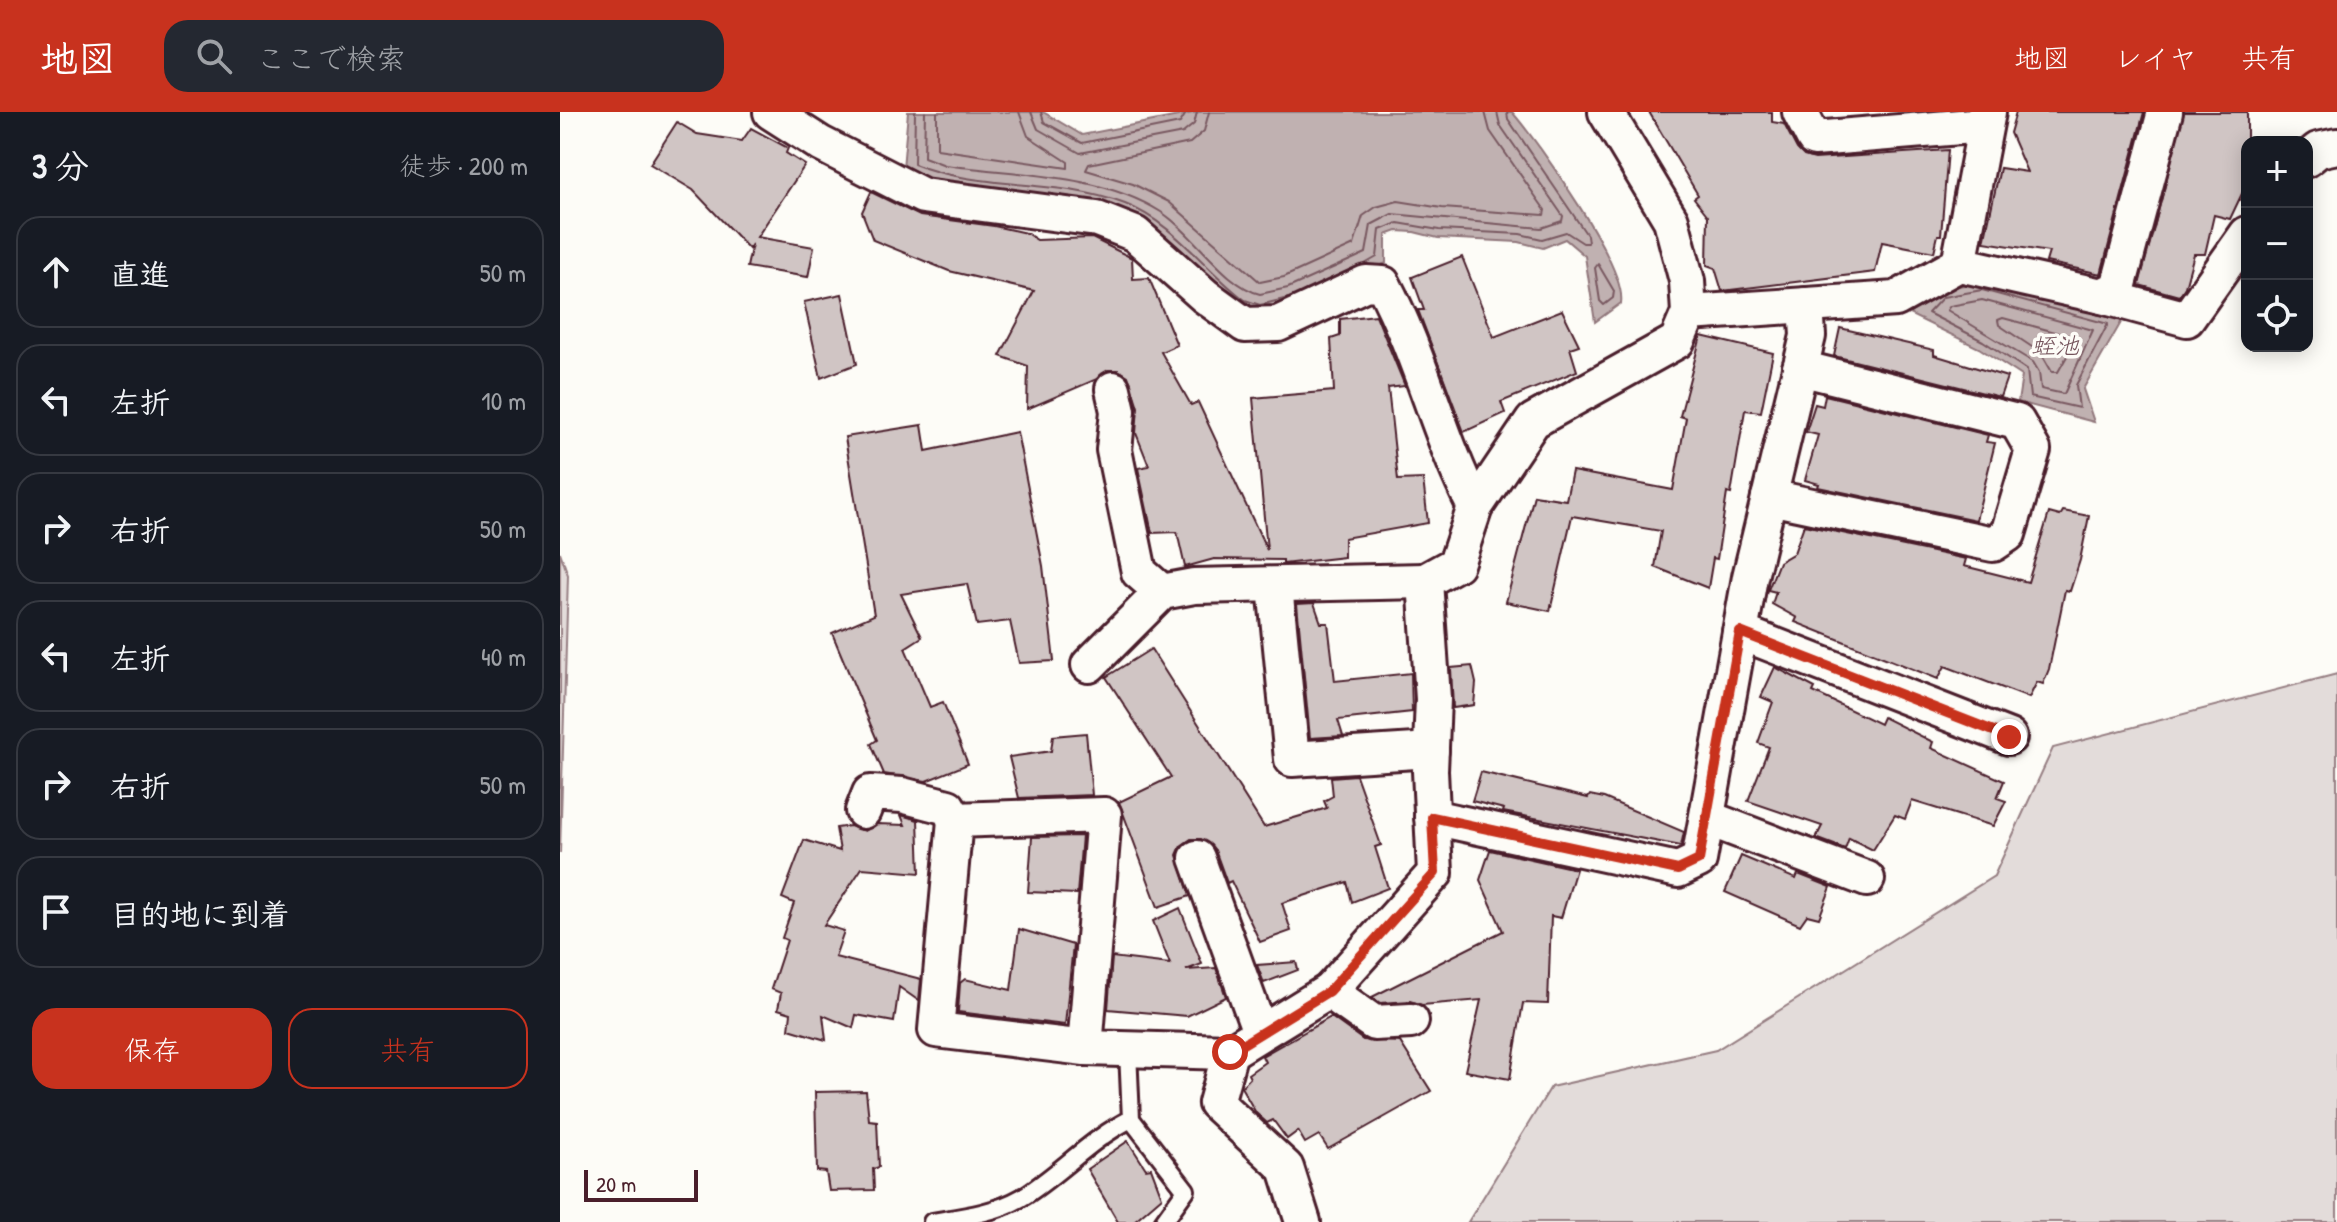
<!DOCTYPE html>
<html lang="ja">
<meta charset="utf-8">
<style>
:root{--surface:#171b24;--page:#242831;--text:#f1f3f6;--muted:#9ea1a6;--line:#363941;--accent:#c8321e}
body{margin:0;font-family:"Patrick Hand","Klee One",sans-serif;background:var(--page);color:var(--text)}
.controls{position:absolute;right:24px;top:24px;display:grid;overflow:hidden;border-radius:16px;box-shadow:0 4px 20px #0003}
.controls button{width:72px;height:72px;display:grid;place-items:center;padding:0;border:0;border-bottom:2px solid var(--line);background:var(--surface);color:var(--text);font:40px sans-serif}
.scale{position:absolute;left:24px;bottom:20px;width:114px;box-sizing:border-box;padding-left:8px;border:4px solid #4a1f2b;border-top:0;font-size:22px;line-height:28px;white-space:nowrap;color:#4a1f2b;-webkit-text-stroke:6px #fdfcf7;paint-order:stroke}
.stop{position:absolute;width:24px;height:24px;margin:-18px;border:6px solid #c8321e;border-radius:50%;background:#fff}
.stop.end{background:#c8321e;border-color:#fff;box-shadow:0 2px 8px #0008}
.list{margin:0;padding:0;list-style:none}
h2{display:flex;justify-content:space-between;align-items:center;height:104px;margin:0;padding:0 32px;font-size:34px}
h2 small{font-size:26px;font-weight:400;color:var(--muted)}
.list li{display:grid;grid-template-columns:52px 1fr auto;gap:24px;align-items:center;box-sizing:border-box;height:112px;margin:0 16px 16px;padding:0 16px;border:2px solid var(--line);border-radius:24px}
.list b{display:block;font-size:30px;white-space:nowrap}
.list em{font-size:26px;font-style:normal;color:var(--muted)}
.actions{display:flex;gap:16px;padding:24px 32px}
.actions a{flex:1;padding:18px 0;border:2px solid var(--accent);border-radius:24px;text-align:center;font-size:28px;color:var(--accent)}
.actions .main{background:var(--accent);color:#fff}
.icon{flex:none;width:44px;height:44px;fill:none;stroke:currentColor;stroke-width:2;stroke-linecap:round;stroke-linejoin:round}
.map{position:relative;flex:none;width:1777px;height:1110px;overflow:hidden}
header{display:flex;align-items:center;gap:48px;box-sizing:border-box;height:112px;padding:0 40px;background:var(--accent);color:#fff}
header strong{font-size:38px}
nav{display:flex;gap:44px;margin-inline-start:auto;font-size:28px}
.search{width:560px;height:72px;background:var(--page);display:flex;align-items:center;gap:20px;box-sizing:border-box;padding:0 28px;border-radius:24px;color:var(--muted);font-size:30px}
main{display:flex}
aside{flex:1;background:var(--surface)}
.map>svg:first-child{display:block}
.green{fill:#e3dcda;stroke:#967e82;stroke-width:2}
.water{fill:#c0b1b1;stroke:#91777b;stroke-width:2}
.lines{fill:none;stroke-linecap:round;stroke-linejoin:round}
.shore{stroke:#795961;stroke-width:2}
.building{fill:#d0c5c4;stroke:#4a1f2b;stroke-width:2}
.service-casing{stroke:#4a1f2b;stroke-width:22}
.minor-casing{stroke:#4a1f2b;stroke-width:40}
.service{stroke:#fdfcf7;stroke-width:16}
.minor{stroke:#fdfcf7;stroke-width:34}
.route{stroke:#c8321e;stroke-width:10}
.labels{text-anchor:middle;stroke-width:7;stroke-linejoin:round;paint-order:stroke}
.water-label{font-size:24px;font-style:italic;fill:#73525a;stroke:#fdfcf7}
</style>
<header>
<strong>地図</strong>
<div class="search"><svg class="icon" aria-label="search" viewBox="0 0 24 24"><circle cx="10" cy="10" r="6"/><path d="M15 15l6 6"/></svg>ここで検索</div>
<nav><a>地図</a><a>レイヤ</a><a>共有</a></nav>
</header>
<main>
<aside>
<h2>3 分<small>徒歩 · 200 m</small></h2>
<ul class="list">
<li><svg class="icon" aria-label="ahead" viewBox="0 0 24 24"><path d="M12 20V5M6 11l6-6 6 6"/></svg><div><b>直進</b></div><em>50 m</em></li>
<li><svg class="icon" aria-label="left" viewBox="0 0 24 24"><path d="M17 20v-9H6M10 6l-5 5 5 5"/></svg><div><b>左折</b></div><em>10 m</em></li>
<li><svg class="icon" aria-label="right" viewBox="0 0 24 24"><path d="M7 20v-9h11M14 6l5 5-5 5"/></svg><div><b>右折</b></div><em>50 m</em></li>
<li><svg class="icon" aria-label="left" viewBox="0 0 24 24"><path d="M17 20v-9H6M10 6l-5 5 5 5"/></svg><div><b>左折</b></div><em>40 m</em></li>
<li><svg class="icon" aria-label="right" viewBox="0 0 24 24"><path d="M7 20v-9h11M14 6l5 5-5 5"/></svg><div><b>右折</b></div><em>50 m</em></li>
<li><svg class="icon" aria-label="arrive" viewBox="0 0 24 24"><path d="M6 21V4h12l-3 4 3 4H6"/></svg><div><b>目的地に到着</b></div></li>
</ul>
<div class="actions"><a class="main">保存</a><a>共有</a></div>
</aside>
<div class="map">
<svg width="1777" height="1110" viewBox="0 0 1777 1110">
<rect width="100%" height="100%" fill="#fdfcf7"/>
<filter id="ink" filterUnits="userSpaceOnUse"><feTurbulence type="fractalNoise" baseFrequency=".0125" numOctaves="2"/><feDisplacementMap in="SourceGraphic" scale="16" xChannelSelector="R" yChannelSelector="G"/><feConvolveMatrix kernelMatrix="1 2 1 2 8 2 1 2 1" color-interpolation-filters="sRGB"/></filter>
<g filter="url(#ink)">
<g class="green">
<polygon points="0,440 8,463 0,741"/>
<polygon points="1777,562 1777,1110 908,1110 991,975 1156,938 1434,764 1493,636"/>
</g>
<g class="water">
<path d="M348,0H483L522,23L639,0H952C979,31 1067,155 1061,191L1035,210L1025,144L1005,127L983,136L959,130L878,126L854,120L837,119L826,123V151C784,170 728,209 682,196L593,116L380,71L343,56Z"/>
<polygon points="1422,170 1563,207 1523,277 1534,310 1458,290 1462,264 1419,236 1349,202 1380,177"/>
</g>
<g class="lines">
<g class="shore">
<path d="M355,0L354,52C421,79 498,66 565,92C613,110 645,158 685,188L700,193L728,186"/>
<path d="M365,0L364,45L385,53C456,63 539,61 601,100C633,120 664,173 700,182L728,176L806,141L811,113L832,102L981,116L1002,109L1003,104L940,13L937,0"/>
<polyline points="377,0 377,37 508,56 508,50 468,24 459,0"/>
<polyline points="471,0 478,17 520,41 623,21 634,12 637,0"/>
<polyline points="481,0 484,10 522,31 620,11 627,0"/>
<polyline points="649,0 644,19 630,31 529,52 526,58 573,72 609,90 700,170 724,165 794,133 803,104 816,95 838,89 882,96 984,103 985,98 930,19 925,0"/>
<polygon points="1038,152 1054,179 1053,186 1044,193 1040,189 1035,156"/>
<polyline points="803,153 817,145 820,118 838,111 879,118 960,122 982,127 1006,120 1023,131 1028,131 1027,123 948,7 947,0"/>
<polygon points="1422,178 1548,212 1516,273 1519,296 1470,285 1467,258 1423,229 1368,201 1383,185"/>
<polygon points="1422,188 1533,218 1504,282 1481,277 1479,260 1473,250 1387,198 1390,194"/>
<polygon points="1443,206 1514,225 1515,230 1498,260 1492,260 1481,241 1439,213 1438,208"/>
</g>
</g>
<g class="building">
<polygon points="1089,0 1212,0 1212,10 1224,12 1237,37 1244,44 1255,47 1388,38 1381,123 1378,123 1374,140 1322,130 1315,160 1162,179 1155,156 1147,153 1148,104 1134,86 1138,83"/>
<polygon points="1456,0 1584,0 1541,162 1486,150 1489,140 1424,130 1440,56 1467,60 1450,21"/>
<polygon points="1624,0 1687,0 1687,71 1670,107 1654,103 1645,142 1634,142 1625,175 1619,184 1579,173"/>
<polygon points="117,10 137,22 182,29 191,16 228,36 226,41 245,53 197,125 254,135 248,165 187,155 192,132 189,137 133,78 90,52"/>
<polygon points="311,80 360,104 434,114 466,121 477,128 532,126 572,146 573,167 589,166 617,233 601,240 631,293 638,290 707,438 693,286 774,279 771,227 780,224 780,207 816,203 845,274 828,276 838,368 863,367 868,411 784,426 784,445 723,452 723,448 654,447 625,455 617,420 592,421 578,356 589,354 576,321 578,295 568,264 558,258 548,258 537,267 467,297 468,254 440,244 474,179 389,159 313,128 302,100"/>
<polygon points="902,145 934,225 1002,198 1019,233 1010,236 1017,259 941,290 945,301 904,320 858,198 864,198 852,165"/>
<polygon points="282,182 297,252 261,266 244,190"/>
<polygon points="1280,216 1374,238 1374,243 1447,265 1440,285 1274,244"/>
<polygon points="1141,224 1213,241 1201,300 1185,298 1171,382 1167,381 1157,447 1153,446 1148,476 1095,455 1101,419 1012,404 990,499 946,490 974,383 1006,388 1012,359 1113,378 1126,306 1120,304"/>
<polygon points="1265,283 1428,323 1426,330 1435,331 1416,408 1258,375 1259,372 1245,368 1258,323 1246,320 1255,292 1263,294"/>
<polygon points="362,313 366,339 457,320 483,454 494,549 459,551 450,509 417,513 407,472 341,482 362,525 345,536 370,595 383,590 408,652 366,669 324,662 311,632 317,628 272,521 314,503 285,325"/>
<polygon points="1503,399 1529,404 1520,448 1510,479 1505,478 1489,557 1483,572 1477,570 1469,586 1385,554 1378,567 1235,510 1237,506 1212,492 1216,480 1208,478 1219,450 1234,441 1244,413 1406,447 1404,454 1468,470 1489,401 1500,404"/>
<polygon points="754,491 761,511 768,511 775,569 851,561 852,600 778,608 783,624 750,626 737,492"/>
<polygon points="591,537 704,715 767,696 764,689 773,684 771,665 796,663 821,733 815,735 828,776 792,790 787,770 722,791 731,819 700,830 671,769 667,771 655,738 641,727 631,727 621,734 617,743 630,784 598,795 559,690 611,665 546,565"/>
<polygon points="912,554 916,571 914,593 893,596 891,556"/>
<polygon points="1215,555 1255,576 1253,580 1320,612 1323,605 1373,630 1371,636 1444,669 1437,686 1446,689 1433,714 1352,689 1345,707 1335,703 1313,738 1289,726 1285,737 1256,726 1262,714 1188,689 1209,635 1198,631 1213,590 1201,585"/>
<polygon points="526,621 532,683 459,686 449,645 491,639 493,624"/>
<polygon points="921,660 1028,686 1030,683 1044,686 1124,720 1121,734 943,700 944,697 912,689"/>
<polygon points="341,703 358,708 360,761 302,756 264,813 284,819 275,845 361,867 359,889 339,875 334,910 296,903 293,916 263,903 266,928 229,917 231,901 218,897 221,881 211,877 227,828 222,826 234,791 222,786 244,728 280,739 276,716 290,714 305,719 317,712 345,713"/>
<polygon points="522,724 517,782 468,780 472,725"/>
<polygon points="930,738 1016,757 1001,806 991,804 988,892 963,891 950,967 905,959 921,888 862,893 850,889 820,891 812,885 943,819 920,768"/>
<polygon points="1181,744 1236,767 1238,762 1271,775 1259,806 1247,803 1240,813 1165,780"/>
<polygon points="620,796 642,852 626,858 656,856 666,885 627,904 548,897 552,845 610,852 593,809"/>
<polygon points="459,817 513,833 505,913 398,900 400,871 405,867 451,878"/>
<polygon points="736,850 738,858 704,871 697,853"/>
<polygon points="771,905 803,928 840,930 871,979 768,1037 759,1023 745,1031 738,1019 727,1027 713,1008 707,1011 696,1001 681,975 690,966 688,962 705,950 702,944"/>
<polygon points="306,979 309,1008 317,1009 319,1055 313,1057 314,1078 269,1079 266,1060 257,1059 255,980"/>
<polygon points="568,1029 586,1057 591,1056 602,1085 573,1110 558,1110 527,1057"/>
</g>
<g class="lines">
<defs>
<g id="service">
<polyline points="568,939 571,1007 626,1078 603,1110"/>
<path d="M372,1110C402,1105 435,1101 461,1086C500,1062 530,1027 571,1007"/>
</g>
<g id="minor">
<path d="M211,0L261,32L363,84L537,107L575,122L645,184L685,213L718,212L806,171L823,172C861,244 878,323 915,395"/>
<polyline points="1240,0 1254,27 1425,13"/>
<polyline points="1747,47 1758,38 1777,34"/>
<polyline points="1399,152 1542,184 1558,176 1605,0"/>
<polyline points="1542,184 1627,207 1687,122"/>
<polyline points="1129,201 1336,187 1399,152 1428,0"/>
<polyline points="553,277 558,299 554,338 579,460 602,480"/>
<polyline points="1209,385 1433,432 1448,422 1473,338 1457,310 1240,256"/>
<polyline points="715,474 732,647 871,638"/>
<polyline points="1180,520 1449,625"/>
<polyline points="529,553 602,480 634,474 865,469"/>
<polyline points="303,699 310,681 342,683 388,695 395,708"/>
<polyline points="872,705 1118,758 1139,748 1190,465 1248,224 1246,193"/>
<polyline points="1147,706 1307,767"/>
<polyline points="637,746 700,920"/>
<polyline points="769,879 814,911 851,909"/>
<polyline points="525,936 544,703 395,708 376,918 525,936 670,940 769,879 875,761 870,659 873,587 865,469 896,452 915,395 973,309 1117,229 1129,201 1127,169 1111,108 1046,0"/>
<polyline points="670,940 656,991 726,1056 743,1110"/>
</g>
</defs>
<use href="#service" class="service-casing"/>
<use href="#minor" class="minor-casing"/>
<use href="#service" class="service"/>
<use href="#minor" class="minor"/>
</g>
</g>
<g class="lines" filter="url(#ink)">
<polyline class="route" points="670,940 769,879 875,761 872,705 1118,758 1139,748 1180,520 1449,625"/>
</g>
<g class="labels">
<g class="water-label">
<text x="1495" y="242">蛭池</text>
</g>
</g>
</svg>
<div class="controls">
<button>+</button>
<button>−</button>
<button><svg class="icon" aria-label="locate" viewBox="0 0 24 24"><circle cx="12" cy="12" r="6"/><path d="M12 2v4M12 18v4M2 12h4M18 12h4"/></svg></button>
</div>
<div class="scale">20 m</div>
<div class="stop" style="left:670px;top:940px"></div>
<div class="stop end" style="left:1449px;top:625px"></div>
</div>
</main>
